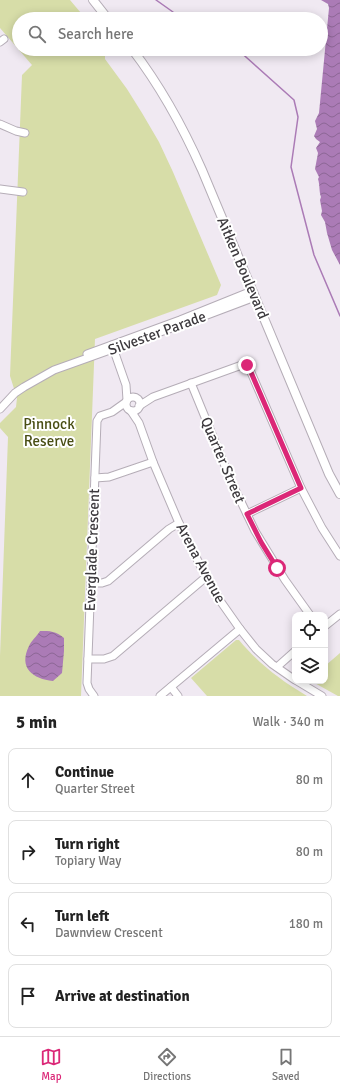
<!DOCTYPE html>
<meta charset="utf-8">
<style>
:root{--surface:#fff;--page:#f6f6f6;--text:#222;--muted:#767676;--line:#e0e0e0;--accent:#db2777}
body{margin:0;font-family:Signika,sans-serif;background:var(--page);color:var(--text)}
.controls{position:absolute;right:12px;bottom:12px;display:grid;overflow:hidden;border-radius:8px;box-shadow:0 2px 10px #0003}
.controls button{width:36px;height:36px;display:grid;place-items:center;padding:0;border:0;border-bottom:1px solid var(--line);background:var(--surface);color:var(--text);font:20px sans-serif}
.stop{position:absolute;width:12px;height:12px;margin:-9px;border:3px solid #db2777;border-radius:50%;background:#fff}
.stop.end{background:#db2777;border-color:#fff;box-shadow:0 1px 4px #0008}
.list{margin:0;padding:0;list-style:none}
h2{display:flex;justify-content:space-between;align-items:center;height:52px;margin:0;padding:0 16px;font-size:17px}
h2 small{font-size:13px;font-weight:400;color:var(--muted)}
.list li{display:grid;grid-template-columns:26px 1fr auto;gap:12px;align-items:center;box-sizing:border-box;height:64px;margin:0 8px 8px;padding:0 8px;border:1px solid var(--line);border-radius:8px}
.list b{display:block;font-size:15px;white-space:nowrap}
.list p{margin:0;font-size:13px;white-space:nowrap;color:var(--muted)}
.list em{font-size:13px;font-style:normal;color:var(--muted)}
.icon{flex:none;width:22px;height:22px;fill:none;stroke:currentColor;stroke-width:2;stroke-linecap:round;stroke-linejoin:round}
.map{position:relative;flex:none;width:340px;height:696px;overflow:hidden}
.search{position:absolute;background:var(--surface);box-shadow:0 2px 10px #0003;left:12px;right:12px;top:12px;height:44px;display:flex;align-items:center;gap:10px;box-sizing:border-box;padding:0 14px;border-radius:22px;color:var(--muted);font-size:15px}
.sheet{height:340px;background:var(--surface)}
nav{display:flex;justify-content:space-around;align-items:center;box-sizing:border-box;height:56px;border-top:1px solid var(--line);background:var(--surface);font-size:11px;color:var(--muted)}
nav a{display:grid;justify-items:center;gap:2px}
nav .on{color:var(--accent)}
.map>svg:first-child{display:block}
.green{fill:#d7dda8}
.water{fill:url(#water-waves)}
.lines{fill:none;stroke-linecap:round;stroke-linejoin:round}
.stream{stroke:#ab7bb6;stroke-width:1.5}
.minor-casing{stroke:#b5adb7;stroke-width:9}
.major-casing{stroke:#b5adb7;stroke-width:10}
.minor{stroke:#fff;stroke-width:7}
.major{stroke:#fff;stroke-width:8}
.route{stroke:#db2777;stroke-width:5}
.labels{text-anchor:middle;stroke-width:4;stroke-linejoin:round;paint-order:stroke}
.street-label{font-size:15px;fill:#3d3a3e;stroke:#fff}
.park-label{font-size:15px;fill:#494e14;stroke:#fff}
</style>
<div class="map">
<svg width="340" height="696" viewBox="0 0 340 696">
<defs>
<pattern id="water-waves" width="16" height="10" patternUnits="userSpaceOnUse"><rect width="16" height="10" fill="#ab7bb6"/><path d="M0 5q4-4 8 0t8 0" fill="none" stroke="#8c6695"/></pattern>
</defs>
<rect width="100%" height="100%" fill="#f0e9f2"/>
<g class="green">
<polygon points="0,0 70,0 86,19 19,19 19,49 105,49 105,59 127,89 142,113 159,142 173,172 221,285 217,295 95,339 81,696 0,696 0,656 8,437 0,428 0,423 16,407 17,398 10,376 22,75 32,65 0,28"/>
<path d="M236,640H239C259,664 280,680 307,696H207L191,678Z"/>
<polygon points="340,653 340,696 338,696 311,681 325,681 325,666"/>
</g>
<g class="water">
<path d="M321,0H340V265L332,250L327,233L325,222L321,215L322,211L320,200L321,197C319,192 320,185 318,179L319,177L315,169L318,153L316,148L320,142L316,139L314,136L317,129L315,121L319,113L329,8L328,4Z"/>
<path d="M40,631C50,631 56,631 64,638V651L62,673L53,681C33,679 18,668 29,646C31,641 37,636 40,631Z"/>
</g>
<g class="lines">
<g class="stream">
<polyline points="156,0 173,12"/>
<polyline points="237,49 294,100 298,117 291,167 314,255 340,316"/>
</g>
<defs>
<g id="minor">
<polyline points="0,42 4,39"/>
<polyline points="0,124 16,131 25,133"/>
<polyline points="0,189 23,192"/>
<polyline points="112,345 126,385 127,400"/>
<polyline points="87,354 180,320 252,291"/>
<polyline points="191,383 232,483 255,531 285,580 310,615"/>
<circle cx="133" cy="404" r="7"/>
<polyline points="139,406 153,397 239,366 244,365 247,365 250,370 301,488 322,528 340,556"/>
<polyline points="0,409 15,393 24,387 54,370 194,320 255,297"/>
<polyline points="131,411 139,423 153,462 179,523 200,565 221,602 240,629 256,649 272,664 295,680"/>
<polyline points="95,478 109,477 153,462"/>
<polyline points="247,514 301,488"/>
<polyline points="91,583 102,583 108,581 169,529 179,523"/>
<polyline points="325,626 340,614"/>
<polyline points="88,659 104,659 113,656 206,577"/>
<polyline points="277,667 295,651"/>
<polyline points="297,681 322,696"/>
<polyline points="171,687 178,696"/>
<polyline points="94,696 89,689 87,683 97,421 100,416 112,412 126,402"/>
<polyline points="160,696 240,629"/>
</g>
<g id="major">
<polyline points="93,0 108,19"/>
<path d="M132,49C161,87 183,127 202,170L314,438L329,474L340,494"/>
</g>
</defs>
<use href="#minor" class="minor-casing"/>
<use href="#major" class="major-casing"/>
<use href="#minor" class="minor"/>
<use href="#major" class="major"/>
</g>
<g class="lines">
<polyline class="route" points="247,365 250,370 301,488 247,514 261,542 277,568"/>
</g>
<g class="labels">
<g class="street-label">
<text transform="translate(243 268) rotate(67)" y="5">Aitken Boulevard</text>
<text transform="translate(157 333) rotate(-20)" y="5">Silvester Parade</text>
<text transform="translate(223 460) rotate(67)" y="5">Quarter Street</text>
<text transform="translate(92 550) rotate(-88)" y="5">Everglade Crescent</text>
<text transform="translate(201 563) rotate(62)" y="5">Arena Avenue</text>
</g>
<g class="park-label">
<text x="49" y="429">Pinnock<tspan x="49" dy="17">Reserve</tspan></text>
</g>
</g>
</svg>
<div class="controls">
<button><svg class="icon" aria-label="locate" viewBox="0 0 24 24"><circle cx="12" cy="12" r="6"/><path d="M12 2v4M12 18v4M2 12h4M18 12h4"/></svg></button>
<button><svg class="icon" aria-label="layers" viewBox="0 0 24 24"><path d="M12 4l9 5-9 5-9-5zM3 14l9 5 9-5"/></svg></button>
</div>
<div class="stop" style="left:277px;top:568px"></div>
<div class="stop end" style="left:247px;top:365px"></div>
<div class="search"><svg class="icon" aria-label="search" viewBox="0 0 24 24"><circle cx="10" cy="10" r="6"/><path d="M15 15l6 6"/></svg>Search here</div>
</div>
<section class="sheet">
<h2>5 min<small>Walk · 340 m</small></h2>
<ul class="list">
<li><svg class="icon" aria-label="ahead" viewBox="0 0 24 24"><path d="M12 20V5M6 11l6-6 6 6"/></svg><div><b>Continue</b><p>Quarter Street</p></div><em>80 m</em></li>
<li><svg class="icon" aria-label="right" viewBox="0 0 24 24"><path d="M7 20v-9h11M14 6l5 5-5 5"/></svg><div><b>Turn right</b><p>Topiary Way</p></div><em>80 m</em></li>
<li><svg class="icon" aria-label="left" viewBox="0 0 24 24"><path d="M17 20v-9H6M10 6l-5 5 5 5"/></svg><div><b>Turn left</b><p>Dawnview Crescent</p></div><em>180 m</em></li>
<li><svg class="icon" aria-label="arrive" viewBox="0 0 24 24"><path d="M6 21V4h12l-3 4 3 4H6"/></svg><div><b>Arrive at destination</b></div></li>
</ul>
</section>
<nav>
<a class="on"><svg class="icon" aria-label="map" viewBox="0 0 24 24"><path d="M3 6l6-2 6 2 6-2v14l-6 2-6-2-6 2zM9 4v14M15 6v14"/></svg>Map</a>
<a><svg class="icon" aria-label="directions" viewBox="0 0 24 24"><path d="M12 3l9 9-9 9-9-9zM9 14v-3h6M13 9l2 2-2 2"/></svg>Directions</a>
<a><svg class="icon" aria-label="saved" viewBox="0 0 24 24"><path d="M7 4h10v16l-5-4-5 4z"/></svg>Saved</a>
</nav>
